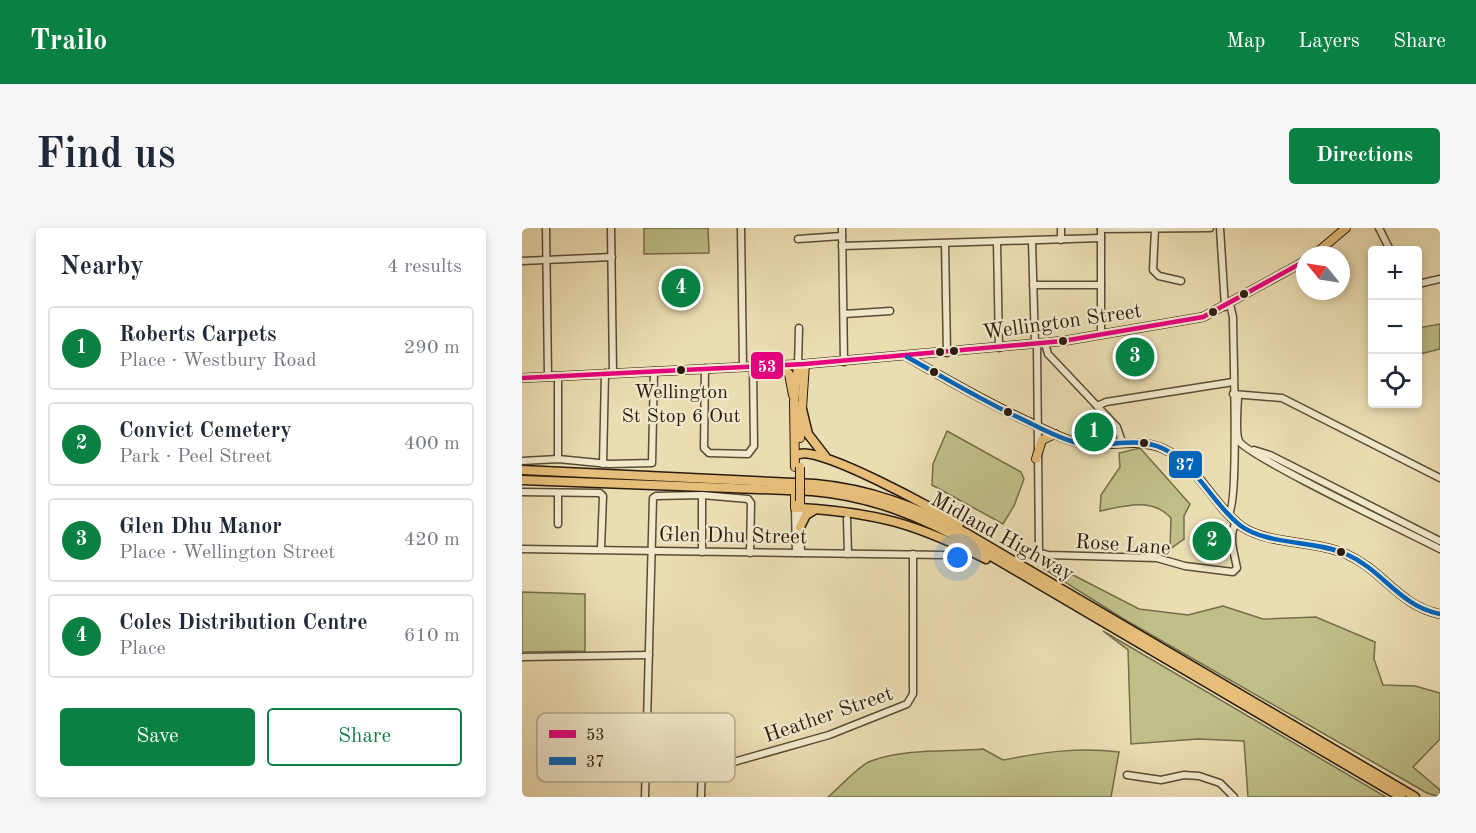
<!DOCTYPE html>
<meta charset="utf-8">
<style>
:root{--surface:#fff;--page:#f6f6f7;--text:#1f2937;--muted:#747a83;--line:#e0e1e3;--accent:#0b8043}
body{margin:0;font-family:"Old Standard TT",serif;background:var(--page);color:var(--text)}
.controls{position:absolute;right:18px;top:18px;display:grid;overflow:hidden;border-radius:6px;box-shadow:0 3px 9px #0003}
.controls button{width:54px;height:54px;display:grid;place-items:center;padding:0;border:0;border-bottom:2px solid var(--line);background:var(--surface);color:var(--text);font:30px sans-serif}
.compass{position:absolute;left:774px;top:18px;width:54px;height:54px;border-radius:50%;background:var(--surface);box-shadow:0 3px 9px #0003;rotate:300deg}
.you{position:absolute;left:436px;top:330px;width:21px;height:21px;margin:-15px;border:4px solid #fff;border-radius:50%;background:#1a73e8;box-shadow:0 0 0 9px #1a73e833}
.badge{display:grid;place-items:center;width:39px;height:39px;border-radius:50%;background:var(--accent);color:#fff;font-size:20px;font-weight:700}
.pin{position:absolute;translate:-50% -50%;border:3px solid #fff;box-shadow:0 2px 6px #0006}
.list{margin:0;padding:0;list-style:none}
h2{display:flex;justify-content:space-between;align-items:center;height:78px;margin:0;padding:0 24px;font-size:26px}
h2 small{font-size:20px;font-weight:400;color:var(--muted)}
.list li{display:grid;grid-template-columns:39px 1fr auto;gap:18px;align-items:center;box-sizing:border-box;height:84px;margin:0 12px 12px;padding:0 12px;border:2px solid var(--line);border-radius:6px}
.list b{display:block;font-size:22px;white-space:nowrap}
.list p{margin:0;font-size:20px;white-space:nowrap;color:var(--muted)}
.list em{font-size:20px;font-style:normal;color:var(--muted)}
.actions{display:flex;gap:12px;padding:18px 24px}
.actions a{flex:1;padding:14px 0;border:2px solid var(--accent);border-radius:6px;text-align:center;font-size:21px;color:var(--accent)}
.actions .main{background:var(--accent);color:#fff}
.icon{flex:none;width:33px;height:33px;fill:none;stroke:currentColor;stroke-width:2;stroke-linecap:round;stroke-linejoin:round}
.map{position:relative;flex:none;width:918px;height:569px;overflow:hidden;border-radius:6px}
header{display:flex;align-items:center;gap:36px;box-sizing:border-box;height:84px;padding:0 30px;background:var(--accent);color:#fff}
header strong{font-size:28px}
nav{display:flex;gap:33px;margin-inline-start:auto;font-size:21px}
.intro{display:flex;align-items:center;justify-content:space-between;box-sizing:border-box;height:144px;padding:0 36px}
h1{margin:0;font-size:42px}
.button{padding:15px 27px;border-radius:6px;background:var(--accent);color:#fff;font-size:21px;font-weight:700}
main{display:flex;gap:36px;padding:0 36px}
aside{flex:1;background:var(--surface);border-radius:6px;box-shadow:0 3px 9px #0003}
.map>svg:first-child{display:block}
.green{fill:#bfbf87;stroke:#746d4a;stroke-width:1.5}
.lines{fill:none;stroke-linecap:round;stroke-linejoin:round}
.minor-casing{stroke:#594c36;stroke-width:9}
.major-casing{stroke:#281b0d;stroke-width:10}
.highway-casing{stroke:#281b0d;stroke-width:11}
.minor{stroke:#f2e9cd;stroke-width:6}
.major{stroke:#e6be79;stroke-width:8}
.highway{stroke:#e6be79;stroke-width:8}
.major-bridge-casing{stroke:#281b0d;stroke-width:10;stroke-linecap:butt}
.major-bridge{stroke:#e6be79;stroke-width:8}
.bus-1-casing{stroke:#f2e9cd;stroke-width:9}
.bus-2-casing{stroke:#f2e9cd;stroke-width:9}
.bus-1{stroke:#e5007d;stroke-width:4.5}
.bus-2{stroke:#0065bd;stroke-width:4.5}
.bus-dot{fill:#281b0d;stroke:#f2e9cd;stroke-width:2}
.labels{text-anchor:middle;stroke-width:4.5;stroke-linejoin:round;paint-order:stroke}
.bus-label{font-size:20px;fill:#281b0d;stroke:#f2e9cd}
.street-label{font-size:21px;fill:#281b0d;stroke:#f2e9cd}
.key{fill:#f2e9cd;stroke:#b5ab93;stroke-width:1.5}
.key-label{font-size:16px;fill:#281b0d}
.line-badge{stroke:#f2e9cd;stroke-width:2}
.badge-label{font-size:16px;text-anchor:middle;font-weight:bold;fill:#fff}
</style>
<header>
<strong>Trailo</strong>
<nav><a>Map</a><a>Layers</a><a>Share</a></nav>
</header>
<div class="intro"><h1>Find us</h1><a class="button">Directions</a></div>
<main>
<aside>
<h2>Nearby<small>4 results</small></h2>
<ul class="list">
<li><span class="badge">1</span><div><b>Roberts Carpets</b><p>Place · Westbury Road</p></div><em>290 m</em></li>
<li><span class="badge">2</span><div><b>Convict Cemetery</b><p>Park · Peel Street</p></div><em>400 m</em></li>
<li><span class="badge">3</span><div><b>Glen Dhu Manor</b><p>Place · Wellington Street</p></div><em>420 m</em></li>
<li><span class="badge">4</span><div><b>Coles Distribution Centre</b><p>Place</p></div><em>610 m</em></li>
</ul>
<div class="actions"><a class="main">Save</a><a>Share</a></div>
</aside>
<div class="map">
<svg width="918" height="569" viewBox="0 0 918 569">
<rect width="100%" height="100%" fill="#ebddb2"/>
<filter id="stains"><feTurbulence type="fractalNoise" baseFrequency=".00333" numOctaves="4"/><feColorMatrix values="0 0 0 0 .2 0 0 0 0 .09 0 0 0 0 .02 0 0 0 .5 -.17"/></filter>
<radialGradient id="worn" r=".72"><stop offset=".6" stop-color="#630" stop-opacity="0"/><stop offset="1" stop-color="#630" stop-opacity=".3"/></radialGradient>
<g class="green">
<polygon points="122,0 186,0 187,25 122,26"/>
<polygon points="918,96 918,121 898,126 896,100"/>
<polygon points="425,203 499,244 502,251 492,278 481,296 410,257 411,236"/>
<path d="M618,220L668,276L662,288V311L648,321L649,290C630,269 602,278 578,283L579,267L598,239L597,225Z"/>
<polygon points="524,333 617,381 666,387 701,378 741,391 794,389 853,414 852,431 861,457 893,458 918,465 918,511 891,539 918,562 918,569 905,565 600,390 522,341"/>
<polygon points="0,364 63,366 63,423 0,424"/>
<polygon points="581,403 864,569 726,569 722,513 676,511 609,516 606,422"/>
<path d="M461,521L481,532C521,524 557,519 597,524L589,569H306C317,560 337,537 349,533C385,520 425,524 461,521Z"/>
</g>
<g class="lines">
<defs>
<g id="minor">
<polyline points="24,0 26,149"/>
<polyline points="89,0 91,145"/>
<polyline points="219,0 221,139"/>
<polyline points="320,0 322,134"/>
<polyline points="698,0 703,79"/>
<polyline points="857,0 868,22"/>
<polyline points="579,1 688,0"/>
<polyline points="633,1 631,42 637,48 659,53"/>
<polyline points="276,11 320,8"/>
<polyline points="539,12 539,0"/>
<polyline points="510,13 513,117"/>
<polyline points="475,14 477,120"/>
<polyline points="423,16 425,125"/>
<polyline points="320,18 579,10"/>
<polyline points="0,33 90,29"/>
<polyline points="896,56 918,51"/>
<polyline points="511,57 579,57"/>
<polyline points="322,86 368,83"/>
<polyline points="579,106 579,0"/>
<polyline points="523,115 526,126 595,199 600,214"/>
<path d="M515,116L517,325L526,327L635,330L663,338L711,344L715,340C712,324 706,309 714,294"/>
<polyline points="276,137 277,100"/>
<polyline points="183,140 182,220 187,225 226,226 232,218 231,139"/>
<polyline points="711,166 760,170 918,250"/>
<path d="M716,167C716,177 713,205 717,213C725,228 891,307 918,321"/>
<polyline points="575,178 584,174 711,154"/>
<polyline points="732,222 748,227 918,313"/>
<polyline points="36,231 36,148"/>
<polyline points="0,233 36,231 87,236 130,235 132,143"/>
<polyline points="81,236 83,145"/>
<polyline points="0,264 78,265 81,268 79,321"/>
<polyline points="273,280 274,325"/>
<polyline points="278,280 279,325"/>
<path d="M707,285C717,274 711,116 711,89L708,76"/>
<polyline points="325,291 326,326"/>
<polyline points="36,296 36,265"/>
<polyline points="0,321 422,327"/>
<polyline points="180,324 180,267"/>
<polyline points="0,429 127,427"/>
<polyline points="124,536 208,535 307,507 385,476 391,466 391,326"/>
<polyline points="605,547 639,552 662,547 677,548 698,555 712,569"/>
<polyline points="123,569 131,270 134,268 180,267 226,271 229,275 228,325"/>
<polyline points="179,569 180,536"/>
</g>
<g id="major">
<polyline points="792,27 824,0"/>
<path d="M387,130C426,152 465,175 507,194C523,202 540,211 557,215C586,221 614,208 642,221C677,238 690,276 719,298C746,317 792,312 824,326C861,342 877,378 918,386"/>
<polyline points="259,137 267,146 271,167"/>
<polyline points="0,150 283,136 541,113 681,89 783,33"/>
<polyline points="278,210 283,136"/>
<polyline points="514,231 520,212 533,206"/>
<polyline points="273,239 272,174 276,137"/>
<polyline points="273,265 273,280 278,280 278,274"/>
</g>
<g id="highway">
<polyline points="279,177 286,206 303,228"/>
<path d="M278,226C297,218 415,282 437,296"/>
<path d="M0,242L293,256C348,261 395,279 444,305L893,569"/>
<path d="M0,252L290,263C350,268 400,289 452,318L879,569"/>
<path d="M278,280C357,285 394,296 464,331"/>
<polyline points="278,299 284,287 292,282"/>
</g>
</defs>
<use href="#minor" class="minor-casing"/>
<use href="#major" class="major-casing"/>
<use href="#highway" class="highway-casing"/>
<use href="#minor" class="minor"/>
<use href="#major" class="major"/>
<use href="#highway" class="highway"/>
<defs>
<polyline id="major-bridge" points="278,239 278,273"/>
</defs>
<use href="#major-bridge" class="major-bridge-casing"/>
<use href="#major-bridge" class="major-bridge"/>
<defs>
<polyline id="bus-1" points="0,150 283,136 541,113 681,89 783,33"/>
<path id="bus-2" d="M385,129C425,151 464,175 506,194C522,202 539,211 556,215C585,221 614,207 642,221C676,238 690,276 719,298C745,317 792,312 824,326C861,342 877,378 918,386"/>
</defs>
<use href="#bus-1" class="bus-1-casing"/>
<use href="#bus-2" class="bus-2-casing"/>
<use href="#bus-1" class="bus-1"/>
<use href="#bus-2" class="bus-2"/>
</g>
<g class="bus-dot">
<circle cx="722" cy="66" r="5"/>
<circle cx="691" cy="84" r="5"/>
<circle cx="541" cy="113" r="5"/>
<circle cx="432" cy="123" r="5"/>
<circle cx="418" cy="124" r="5"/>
<circle cx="159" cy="142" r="5"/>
<circle cx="412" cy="144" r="5"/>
<circle cx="486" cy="184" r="5"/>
<circle cx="622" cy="215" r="5"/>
<circle cx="819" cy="324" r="5"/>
</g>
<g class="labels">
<g class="bus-label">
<text x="159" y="170">Wellington<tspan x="159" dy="24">St Stop 6 Out</tspan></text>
</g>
<g class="street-label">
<text transform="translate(540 93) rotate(-8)" y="7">Wellington Street</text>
<text transform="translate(211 307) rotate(1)" y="7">Glen Dhu Street</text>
<text transform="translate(481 308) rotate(29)" y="7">Midland Highway</text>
<text transform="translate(601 316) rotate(4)" y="7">Rose Lane</text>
<text transform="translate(306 486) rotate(-19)" y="7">Heather Street</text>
</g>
</g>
<rect x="15" y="485" width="198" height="69" rx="9" class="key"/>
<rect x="27" y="502" width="27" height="8" fill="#e5007d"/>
<rect x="27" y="529" width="27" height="8" fill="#0065bd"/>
<g class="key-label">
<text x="64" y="512">53</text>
<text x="64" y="539">37</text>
</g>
<g class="line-badge">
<rect x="228" y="123" width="34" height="29" rx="6" fill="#e5007d"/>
<rect x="646" y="222" width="35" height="29" rx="6" fill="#0065bd"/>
</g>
<g class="badge-label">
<text x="245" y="144">53</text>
<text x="663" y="242">37</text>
</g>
<rect width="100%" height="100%" filter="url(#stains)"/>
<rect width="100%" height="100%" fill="url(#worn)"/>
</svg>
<div class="controls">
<button>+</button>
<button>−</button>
<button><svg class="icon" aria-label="locate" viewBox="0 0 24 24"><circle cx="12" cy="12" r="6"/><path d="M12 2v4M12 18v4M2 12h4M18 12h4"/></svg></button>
</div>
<svg class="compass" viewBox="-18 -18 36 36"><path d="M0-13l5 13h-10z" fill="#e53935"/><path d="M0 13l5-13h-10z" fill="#747a83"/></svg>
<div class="you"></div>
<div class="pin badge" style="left:572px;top:204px">1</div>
<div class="pin badge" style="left:690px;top:313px">2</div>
<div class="pin badge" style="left:613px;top:129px">3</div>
<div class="pin badge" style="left:159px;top:60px">4</div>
</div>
</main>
